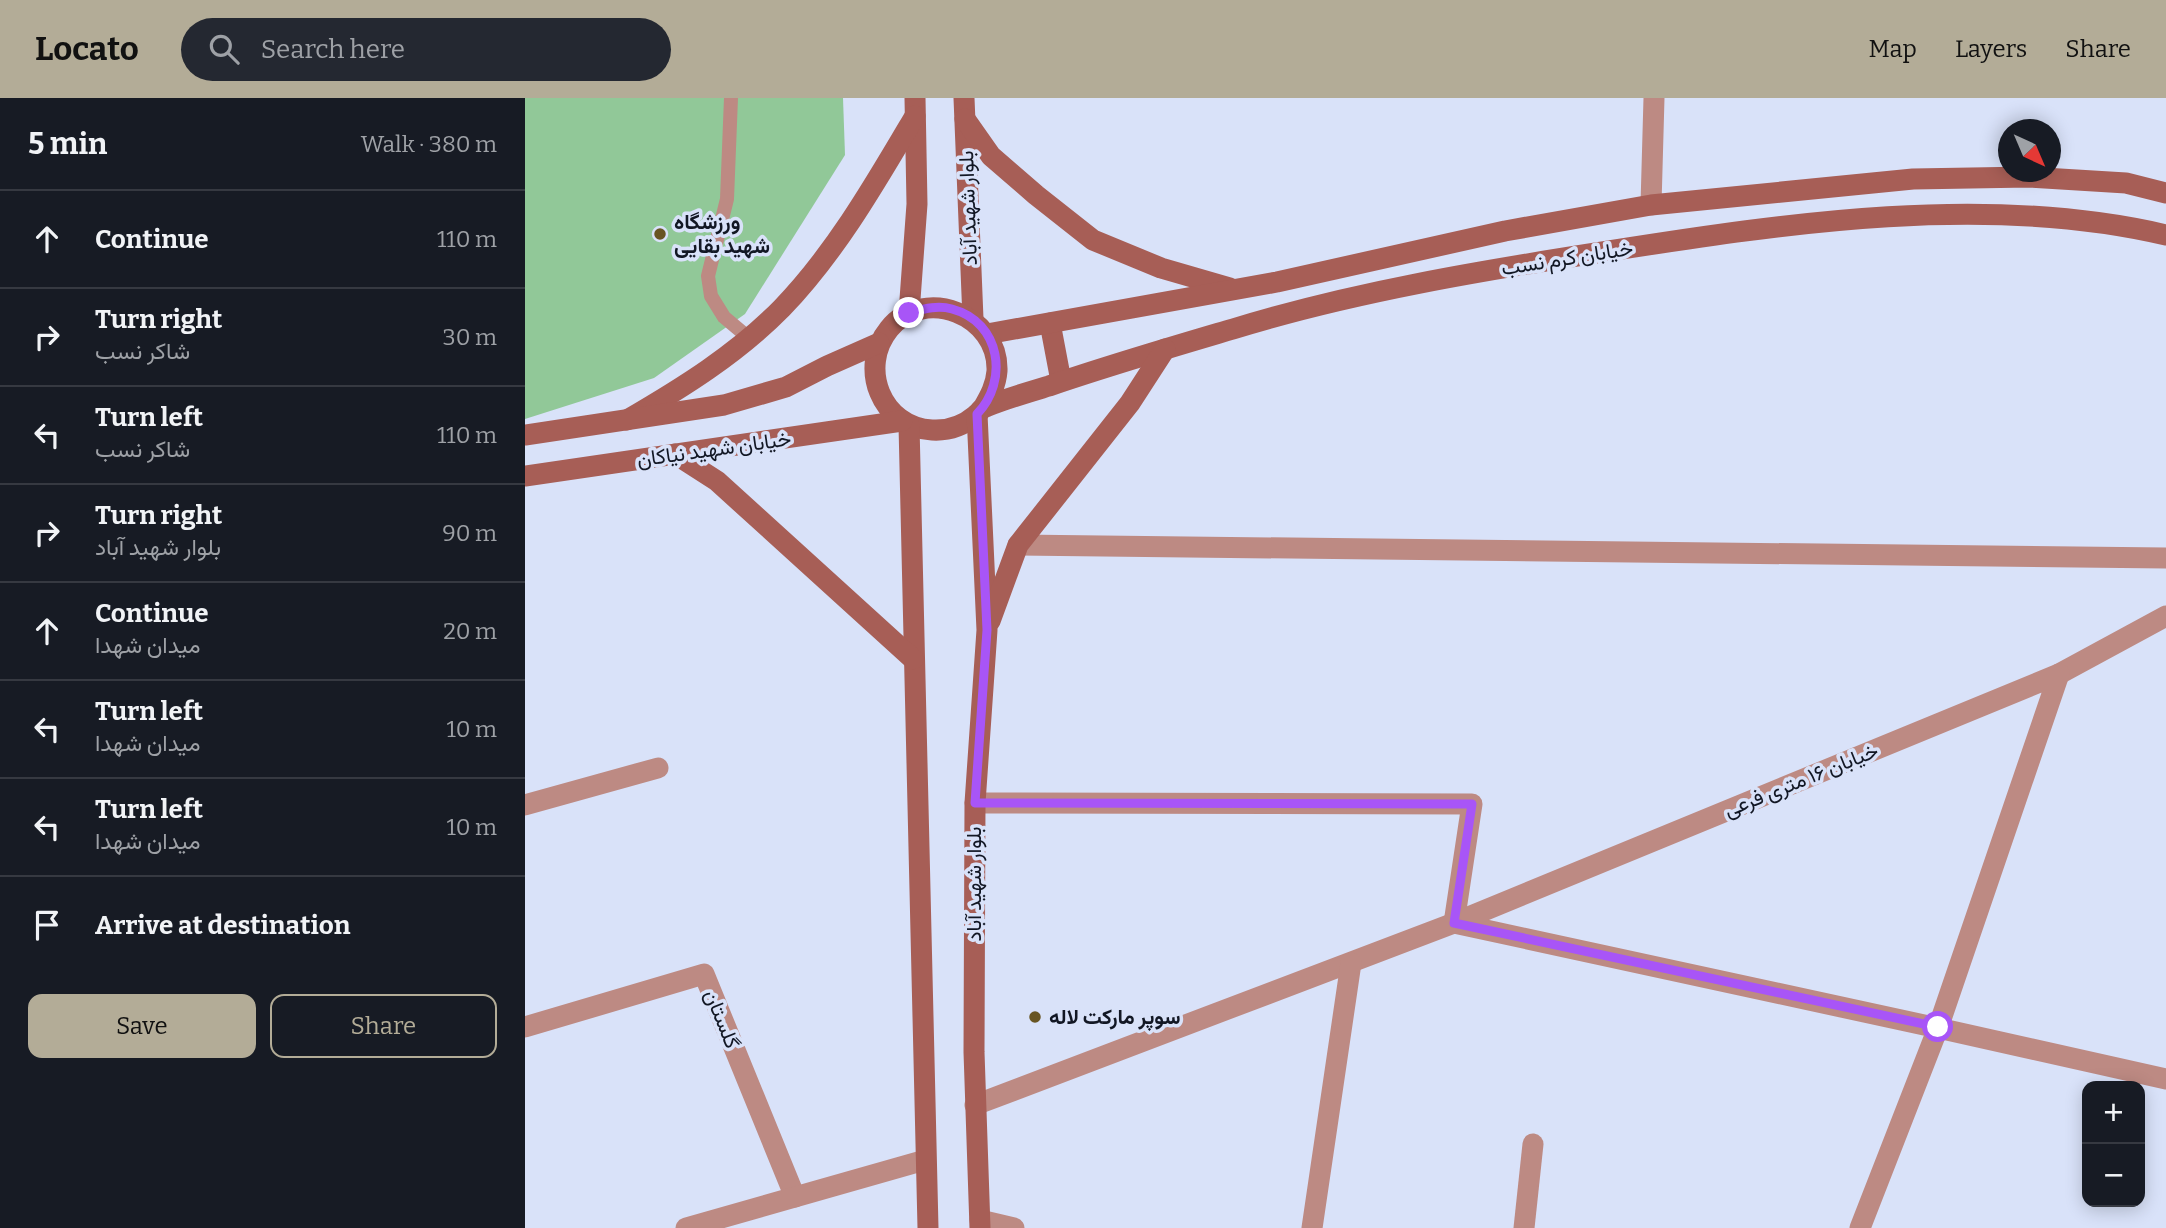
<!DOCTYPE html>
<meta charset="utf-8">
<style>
:root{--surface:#171b24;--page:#242831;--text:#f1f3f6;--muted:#9ea1a6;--line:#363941;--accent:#b3ac97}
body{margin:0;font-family:Bitter,Vazirmatn,serif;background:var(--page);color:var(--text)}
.controls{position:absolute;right:21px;bottom:21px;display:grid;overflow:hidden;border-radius:14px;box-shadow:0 4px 18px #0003}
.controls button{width:63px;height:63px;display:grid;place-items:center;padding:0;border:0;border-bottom:2px solid var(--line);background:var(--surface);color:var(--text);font:35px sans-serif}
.compass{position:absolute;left:1473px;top:21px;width:63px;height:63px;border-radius:50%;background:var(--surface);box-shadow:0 4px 18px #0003;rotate:136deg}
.stop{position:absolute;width:21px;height:21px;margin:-16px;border:5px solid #a855f7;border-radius:50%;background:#fff}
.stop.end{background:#a855f7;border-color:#fff;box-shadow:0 2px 7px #0008}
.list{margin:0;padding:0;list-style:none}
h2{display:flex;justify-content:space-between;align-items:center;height:91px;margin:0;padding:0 28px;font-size:30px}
h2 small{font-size:23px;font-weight:400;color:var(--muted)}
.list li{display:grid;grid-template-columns:46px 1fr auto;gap:21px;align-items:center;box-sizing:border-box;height:98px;padding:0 28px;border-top:2px solid var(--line)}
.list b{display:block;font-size:26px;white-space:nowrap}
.list p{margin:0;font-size:23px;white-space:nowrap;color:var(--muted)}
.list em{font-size:23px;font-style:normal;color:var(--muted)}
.actions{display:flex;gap:14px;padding:21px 28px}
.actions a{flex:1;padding:16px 0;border:2px solid var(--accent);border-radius:14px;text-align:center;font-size:24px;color:var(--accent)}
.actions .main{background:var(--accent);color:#111}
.icon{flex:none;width:38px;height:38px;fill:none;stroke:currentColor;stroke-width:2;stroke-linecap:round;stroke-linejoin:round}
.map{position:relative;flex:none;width:1641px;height:1130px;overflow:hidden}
header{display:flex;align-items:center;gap:42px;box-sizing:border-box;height:98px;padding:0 35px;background:var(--accent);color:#111}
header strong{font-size:33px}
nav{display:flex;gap:38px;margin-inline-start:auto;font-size:24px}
.search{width:490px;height:63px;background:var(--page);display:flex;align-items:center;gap:18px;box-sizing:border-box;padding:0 24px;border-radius:38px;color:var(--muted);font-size:26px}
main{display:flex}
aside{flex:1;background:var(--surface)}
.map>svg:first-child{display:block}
.pitch{fill:#91c898}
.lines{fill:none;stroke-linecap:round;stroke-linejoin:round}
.lane{stroke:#bd8a83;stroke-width:14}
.street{stroke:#bd8a83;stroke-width:21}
.secondary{stroke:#a75e56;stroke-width:21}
.route{stroke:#a855f7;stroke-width:9}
.poi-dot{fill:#685523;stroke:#d9e2f9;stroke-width:2.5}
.labels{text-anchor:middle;stroke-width:7;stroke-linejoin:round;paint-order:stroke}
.street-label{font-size:21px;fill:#121724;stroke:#d9e2f9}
.poi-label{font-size:21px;font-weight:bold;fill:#121724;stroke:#d9e2f9;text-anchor:start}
</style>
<header>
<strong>Locato</strong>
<div class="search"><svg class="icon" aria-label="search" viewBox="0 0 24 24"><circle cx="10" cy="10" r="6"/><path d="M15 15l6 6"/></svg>Search here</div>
<nav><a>Map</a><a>Layers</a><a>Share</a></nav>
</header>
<main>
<aside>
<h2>5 min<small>Walk · 380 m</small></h2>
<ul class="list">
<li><svg class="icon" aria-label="ahead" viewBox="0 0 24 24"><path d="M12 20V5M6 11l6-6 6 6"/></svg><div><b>Continue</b></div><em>110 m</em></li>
<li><svg class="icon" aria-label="right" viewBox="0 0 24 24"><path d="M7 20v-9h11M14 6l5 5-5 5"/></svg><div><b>Turn right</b><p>شاکر نسب</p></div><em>30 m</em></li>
<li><svg class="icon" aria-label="left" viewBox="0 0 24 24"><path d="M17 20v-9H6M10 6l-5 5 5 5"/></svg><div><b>Turn left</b><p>شاکر نسب</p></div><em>110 m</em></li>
<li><svg class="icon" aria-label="right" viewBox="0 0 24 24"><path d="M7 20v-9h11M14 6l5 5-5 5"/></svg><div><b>Turn right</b><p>بلوار شهید آباد</p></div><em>90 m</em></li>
<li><svg class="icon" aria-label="ahead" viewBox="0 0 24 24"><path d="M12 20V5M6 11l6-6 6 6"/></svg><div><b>Continue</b><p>میدان شهدا</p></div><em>20 m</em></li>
<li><svg class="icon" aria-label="left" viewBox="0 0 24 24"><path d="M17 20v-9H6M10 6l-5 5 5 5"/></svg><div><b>Turn left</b><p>میدان شهدا</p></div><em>10 m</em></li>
<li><svg class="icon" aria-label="left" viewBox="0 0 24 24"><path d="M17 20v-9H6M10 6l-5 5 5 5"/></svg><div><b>Turn left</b><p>میدان شهدا</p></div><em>10 m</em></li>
<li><svg class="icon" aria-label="arrive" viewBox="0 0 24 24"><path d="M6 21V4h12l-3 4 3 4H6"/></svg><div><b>Arrive at destination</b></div></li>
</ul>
<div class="actions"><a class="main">Save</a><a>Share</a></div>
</aside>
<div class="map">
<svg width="1641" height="1130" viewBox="0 0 1641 1130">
<rect width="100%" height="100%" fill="#d9e2f9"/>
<polygon class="pitch" points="0,0 318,0 320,57 220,216 129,280 0,321"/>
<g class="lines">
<polyline class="lane" points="206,0 202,101 183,178 186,198 199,219 224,240"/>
<g class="street">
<polyline points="1126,107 1129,0"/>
<polyline points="493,447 1641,460"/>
<polyline points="1534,576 1641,518"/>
<polyline points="450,705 947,706 929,825 1413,930 1335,1130"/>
<polyline points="0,707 133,670"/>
<polyline points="0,929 179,876 270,1099"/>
<polyline points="450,1007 929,825 1534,576 1413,930 1641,981"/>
<polyline points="455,1122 489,1130"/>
<polyline points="161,1130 400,1062"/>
<polyline points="787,1130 826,865"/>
<polyline points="999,1130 1008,1046"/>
</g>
<g class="secondary">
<polyline points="439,0 448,221"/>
<polyline points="440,21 466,58 511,97 568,142 636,170 705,190"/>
<polyline points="384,215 392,106 390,0"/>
<polyline points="525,225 536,283"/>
<polyline points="462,236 752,184 980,133 1126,107 1388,81 1504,79 1601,85 1641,95"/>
<path d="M458,310C465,298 471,287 472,273C474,217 399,187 364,231C333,269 356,329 407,332C423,333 438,328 451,317C459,310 453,312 463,308C483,300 504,294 524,288C585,267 647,249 708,231C828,194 960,172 1084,153C1263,125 1463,95 1641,137"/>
<polyline points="452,316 462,532 450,705 449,954 455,1130"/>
<path d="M102,322C157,290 212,256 257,210C311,154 351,84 390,18"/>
<polyline points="384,327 403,1130"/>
<polyline points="0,337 199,307 261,289 302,268 354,245"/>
<polyline points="150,356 192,383 388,561"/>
<polyline points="0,378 377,323"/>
<polyline points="465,523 493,447 605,305 640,251"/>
</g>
</g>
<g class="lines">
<path class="route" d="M384,215C399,211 412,207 427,211C476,224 484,283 452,316L462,532L450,705L947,706L929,825L1413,929"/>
</g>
<g class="poi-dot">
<circle cx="135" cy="136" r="7"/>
<circle cx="510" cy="919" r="7"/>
</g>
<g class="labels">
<g class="street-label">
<text transform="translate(443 110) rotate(-92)" y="7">بلوار شهید آباد</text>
<text transform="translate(1042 160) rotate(-9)" y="7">خیابان کرم نسب</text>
<text transform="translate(189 351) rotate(-8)" y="7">خیابان شهید نیاکان</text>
<text transform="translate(1276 682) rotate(-22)" y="7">خیابان ۱۶ متری فرعی</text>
<text transform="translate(449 786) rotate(-90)" y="7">بلوار شهید آباد</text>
<text transform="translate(197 921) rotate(68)" y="7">گلستان</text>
</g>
<g class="poi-label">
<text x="149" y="131">ورزشگاه<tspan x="149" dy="24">شهید بقایی</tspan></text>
<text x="524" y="926">سوپر مارکت لاله</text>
</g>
</g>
</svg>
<div class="controls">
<button>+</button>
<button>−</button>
</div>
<svg class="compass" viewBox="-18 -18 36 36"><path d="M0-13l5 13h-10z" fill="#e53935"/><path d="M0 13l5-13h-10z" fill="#9ea1a6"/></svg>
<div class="stop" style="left:1413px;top:929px"></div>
<div class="stop end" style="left:384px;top:215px"></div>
</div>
</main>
